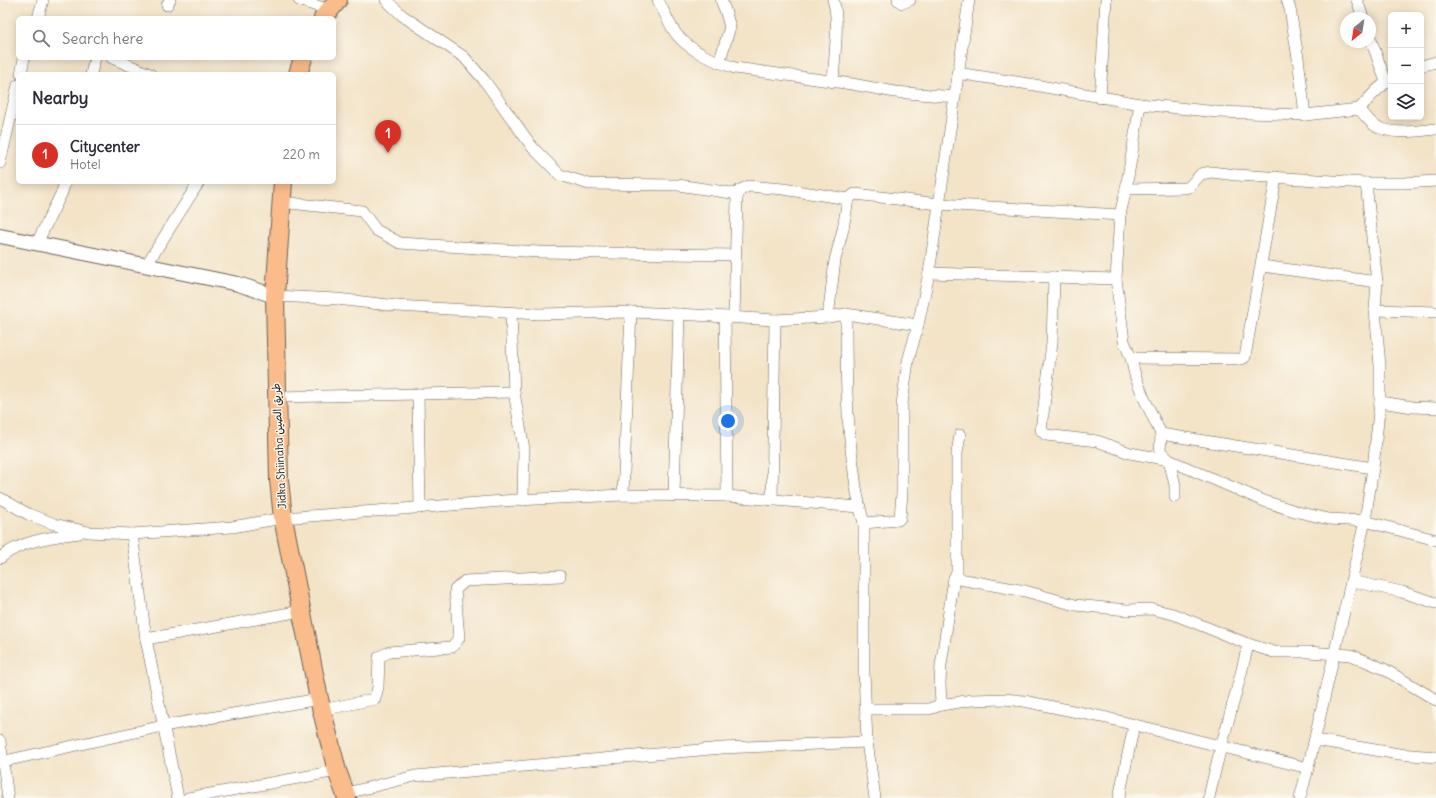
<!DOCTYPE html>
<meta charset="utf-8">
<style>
:root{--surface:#fff;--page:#f7f7f7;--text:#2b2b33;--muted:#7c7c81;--line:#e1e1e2;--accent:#d93025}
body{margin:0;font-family:Delius,"Playpen Sans Arabic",sans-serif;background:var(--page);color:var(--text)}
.controls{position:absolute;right:12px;top:12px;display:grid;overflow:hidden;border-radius:6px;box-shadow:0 2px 10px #0003}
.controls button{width:36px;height:36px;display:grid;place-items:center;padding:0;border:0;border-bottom:1px solid var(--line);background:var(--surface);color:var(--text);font:20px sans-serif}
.compass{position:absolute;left:1340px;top:12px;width:36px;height:36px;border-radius:50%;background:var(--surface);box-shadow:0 2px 10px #0003;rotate:210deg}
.you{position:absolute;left:728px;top:421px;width:14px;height:14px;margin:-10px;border:3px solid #fff;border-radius:50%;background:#1a73e8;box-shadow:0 0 0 6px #1a73e833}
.badge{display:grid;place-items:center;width:26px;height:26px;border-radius:50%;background:var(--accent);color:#fff;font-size:13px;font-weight:700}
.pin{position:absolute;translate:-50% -33px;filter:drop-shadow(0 1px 2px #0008)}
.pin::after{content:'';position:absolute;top:21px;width:14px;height:12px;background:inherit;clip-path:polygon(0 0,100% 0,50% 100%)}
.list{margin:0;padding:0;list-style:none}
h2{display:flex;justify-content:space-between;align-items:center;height:52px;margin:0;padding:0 16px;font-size:17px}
h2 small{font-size:13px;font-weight:400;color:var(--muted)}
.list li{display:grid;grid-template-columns:26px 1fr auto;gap:12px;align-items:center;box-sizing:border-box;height:60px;padding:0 16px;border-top:1px solid var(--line)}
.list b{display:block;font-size:15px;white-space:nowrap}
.list p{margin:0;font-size:13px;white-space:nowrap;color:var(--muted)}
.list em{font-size:13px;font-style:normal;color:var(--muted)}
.icon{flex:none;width:22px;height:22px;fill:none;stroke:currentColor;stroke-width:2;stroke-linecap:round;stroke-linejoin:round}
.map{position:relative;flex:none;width:1436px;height:798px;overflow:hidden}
.search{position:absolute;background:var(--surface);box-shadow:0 2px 10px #0003;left:16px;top:16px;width:320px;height:44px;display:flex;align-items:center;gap:10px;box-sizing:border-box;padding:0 14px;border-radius:6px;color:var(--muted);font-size:15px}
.panel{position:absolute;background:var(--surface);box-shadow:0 2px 10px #0003;left:16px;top:72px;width:320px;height:112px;border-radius:6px}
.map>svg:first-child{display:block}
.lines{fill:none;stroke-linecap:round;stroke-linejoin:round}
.minor-casing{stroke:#676258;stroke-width:12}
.tertiary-casing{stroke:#676258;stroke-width:16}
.primary-casing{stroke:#676258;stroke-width:20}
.minor{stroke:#fff;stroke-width:11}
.tertiary{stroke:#fff;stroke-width:14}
.primary{stroke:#fabc8b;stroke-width:18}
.labels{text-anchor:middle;stroke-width:3;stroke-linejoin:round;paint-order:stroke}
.street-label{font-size:11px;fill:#1c1c1c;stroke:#fbf7ec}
</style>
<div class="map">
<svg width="1436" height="798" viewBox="0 0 1436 798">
<rect width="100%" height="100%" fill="#fbf7ec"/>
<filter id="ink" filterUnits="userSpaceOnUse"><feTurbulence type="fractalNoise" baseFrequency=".025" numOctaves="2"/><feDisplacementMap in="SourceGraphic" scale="8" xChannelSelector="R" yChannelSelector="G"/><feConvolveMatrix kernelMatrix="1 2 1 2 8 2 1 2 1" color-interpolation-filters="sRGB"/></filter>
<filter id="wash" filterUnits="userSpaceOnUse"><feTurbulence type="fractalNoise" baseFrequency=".012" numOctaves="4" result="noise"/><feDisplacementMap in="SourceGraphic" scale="16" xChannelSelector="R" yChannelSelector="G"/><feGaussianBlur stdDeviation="0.9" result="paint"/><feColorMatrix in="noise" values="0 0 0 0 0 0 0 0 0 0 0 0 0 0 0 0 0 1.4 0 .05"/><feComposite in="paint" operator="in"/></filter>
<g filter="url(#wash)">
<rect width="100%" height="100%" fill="#f3e3c7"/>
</g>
<g filter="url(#ink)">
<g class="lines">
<defs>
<g id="minor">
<polyline points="299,0 329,10"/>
<polyline points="386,0 403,16 464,57 484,80 533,148 560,175 589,184 678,185 738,194"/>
<path d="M658,0C664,11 670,27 678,36C693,53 715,61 735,68L852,84L895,92L955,97"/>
<polyline points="898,0 902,3 910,0"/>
<polyline points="1287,0 1290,9 1298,58 1305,115"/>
<polyline points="1357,0 1363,18"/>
<polyline points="167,5 170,0"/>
<polyline points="38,18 43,0"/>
<polyline points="1370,37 1386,82"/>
<polyline points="112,58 150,74"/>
<polyline points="719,63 730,27 725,10 721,0"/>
<polyline points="1421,66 1436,62"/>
<path d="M957,73L1029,84L1140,104L1217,112L1305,115L1359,109C1364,114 1369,121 1374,125C1392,136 1417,131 1436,129"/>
<polyline points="21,74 24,58"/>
<polyline points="91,74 95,58"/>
<path d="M833,82C834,60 840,20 833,0"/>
<polyline points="1100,98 1106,0"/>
<polyline points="1140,104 1126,189 1120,215 1116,279 1124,341 1131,358 1135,375 1143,396 1161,434 1160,451 1169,460 1175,485 1175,497"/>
<path d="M1359,109C1369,99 1378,86 1391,80"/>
<polyline points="0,163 18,85"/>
<polyline points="1126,189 1185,188 1189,187 1201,174 1211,172 1236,175 1366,183 1404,183 1436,181"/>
<polyline points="281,202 362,211 376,230 400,243 539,252 735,255"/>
<polyline points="37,243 62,192 65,182"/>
<polyline points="147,264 199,182"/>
<polyline points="1262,266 1377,282"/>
<polyline points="929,273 1116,279"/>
<polyline points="1054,277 1052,343 1041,430 1046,435 1097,441 1130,453 1169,460 1264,501 1298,512 1329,519 1365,521 1436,540"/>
<polyline points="275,296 337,299 397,306 539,314 631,312 679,314 775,320 828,317 846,314 918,325"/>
<polyline points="1375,310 1436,312"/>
<polyline points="511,313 514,392 524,449 523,500"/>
<path d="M846,314C846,367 846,420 854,472C856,490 859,506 864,523V673L867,742L875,798"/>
<polyline points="725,317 727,496"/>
<polyline points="734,317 737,198 740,190 749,186 783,189 848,199 855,194 939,204 1120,215"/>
<polyline points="828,317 835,260 843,229 848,199"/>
<polyline points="1131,358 1242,359 1245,357 1276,177"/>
<polyline points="418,394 420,508"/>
<polyline points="277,397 514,392"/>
<polyline points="1380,402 1413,407 1436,408"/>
<polyline points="1161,434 1373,468"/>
<polyline points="623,495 631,312"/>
<polyline points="674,496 679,314"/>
<polyline points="0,498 28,514 54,524 88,532 132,534 232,527 283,518 402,509 516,500 623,495 727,496 859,507"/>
<polyline points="772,500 775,320"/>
<polyline points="864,523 898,520 900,518 902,493 902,404 908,361 918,325 929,273 969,0"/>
<polyline points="132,534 146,639 178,798"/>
<path d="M0,558C22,540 53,537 79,533"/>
<polyline points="954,578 1025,591 1075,605 1127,610 1152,609 1173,614 1248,644 1274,652 1308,652 1351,655 1384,669 1436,700"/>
<polyline points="1351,581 1402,592 1436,603"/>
<polyline points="146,639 301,611"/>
<polyline points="941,705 940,683 941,665 954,578 957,573 957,453 960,435"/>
<polyline points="866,709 929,709 941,705 972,700 1004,699 1024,701 1107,718 1308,768"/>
<polyline points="322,710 375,699 378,687 379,657 389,652 452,647 459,638 455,590 465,581 560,576"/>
<polyline points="1315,740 1399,754 1436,757"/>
<polyline points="0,741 8,798"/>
<polyline points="0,762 163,726 319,699"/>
<polyline points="347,793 415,776 722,748 867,742"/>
<polyline points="188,798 337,771"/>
<polyline points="1119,798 1134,725"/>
<path d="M1209,798C1219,746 1237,696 1248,644"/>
<polyline points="1300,798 1308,768 1365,521 1373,468 1380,402 1380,366 1375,310 1377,282 1366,183"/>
</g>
<polyline id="tertiary" points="0,236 238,284 275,296"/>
<g id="primary">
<polyline points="323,18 338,0"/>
<polyline points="298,74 303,58"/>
<polyline points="283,182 275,296 279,480 283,518 319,699 337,771 347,798"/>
</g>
</defs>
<use href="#minor" class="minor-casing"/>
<use href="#tertiary" class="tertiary-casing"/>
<use href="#primary" class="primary-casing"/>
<use href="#minor" class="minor"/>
<use href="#tertiary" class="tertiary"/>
<use href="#primary" class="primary"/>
</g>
</g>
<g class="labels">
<g class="street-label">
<text transform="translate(279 446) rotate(-93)" y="4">Jidka Shiinaha طريق الصين</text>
</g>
</g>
</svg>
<div class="controls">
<button>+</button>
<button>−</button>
<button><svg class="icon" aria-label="layers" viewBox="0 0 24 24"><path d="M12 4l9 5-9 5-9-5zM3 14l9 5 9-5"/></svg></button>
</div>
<svg class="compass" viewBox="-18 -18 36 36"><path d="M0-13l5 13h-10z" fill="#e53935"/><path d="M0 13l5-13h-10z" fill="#7c7c81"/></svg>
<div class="you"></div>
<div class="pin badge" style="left:388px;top:153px">1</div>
<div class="search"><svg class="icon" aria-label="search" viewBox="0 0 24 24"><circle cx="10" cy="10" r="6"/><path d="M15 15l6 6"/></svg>Search here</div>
<section class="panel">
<h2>Nearby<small></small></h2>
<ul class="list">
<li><span class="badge">1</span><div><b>Citycenter</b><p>Hotel</p></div><em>220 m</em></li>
</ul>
</section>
</div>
